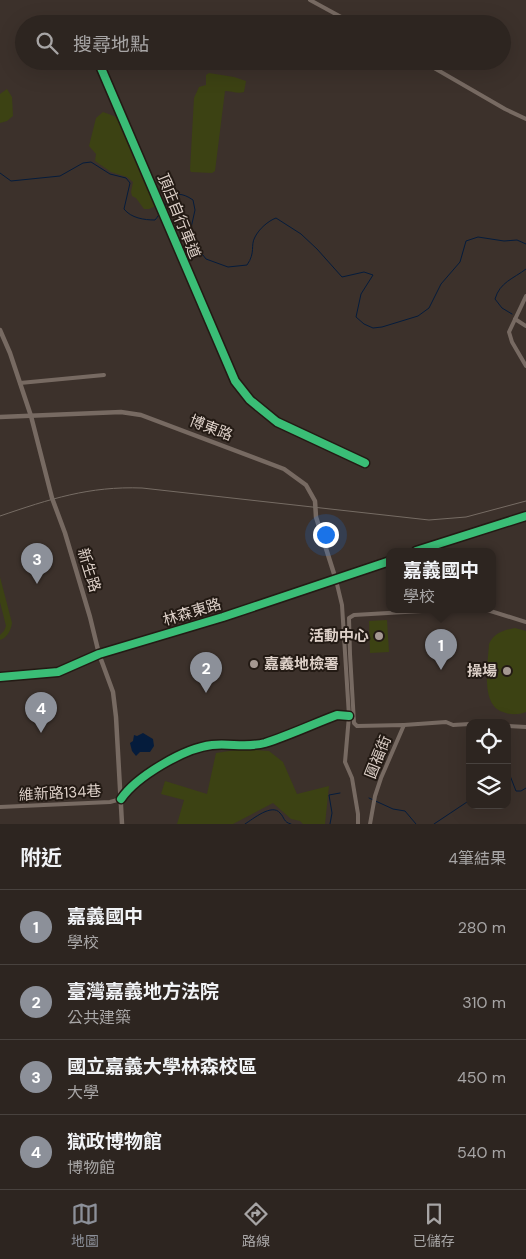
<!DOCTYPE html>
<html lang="zh-TW">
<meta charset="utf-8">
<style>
:root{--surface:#2d2520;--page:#352d29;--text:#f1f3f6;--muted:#a7a5a5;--line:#48423e;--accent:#8c9099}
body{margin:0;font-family:"DM Sans","Noto Sans TC",sans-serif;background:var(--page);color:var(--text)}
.controls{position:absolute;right:15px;bottom:15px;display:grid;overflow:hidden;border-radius:10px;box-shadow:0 5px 20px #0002}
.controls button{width:45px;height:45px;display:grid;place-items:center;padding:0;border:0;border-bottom:1px solid var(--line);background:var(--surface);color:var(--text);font:25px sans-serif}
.you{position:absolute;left:325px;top:534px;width:18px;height:18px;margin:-12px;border:4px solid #fff;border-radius:50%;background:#1a73e8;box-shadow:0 0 0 8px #1a73e833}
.badge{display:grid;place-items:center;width:32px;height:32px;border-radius:50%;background:var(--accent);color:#fff;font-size:16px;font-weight:700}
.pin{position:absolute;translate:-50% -41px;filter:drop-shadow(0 1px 2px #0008)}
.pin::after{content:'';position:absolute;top:26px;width:18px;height:15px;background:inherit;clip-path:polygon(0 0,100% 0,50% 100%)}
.popup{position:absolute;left:386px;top:548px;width:110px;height:65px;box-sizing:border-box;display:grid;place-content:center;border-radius:10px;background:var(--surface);filter:drop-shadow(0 1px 4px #0005);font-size:16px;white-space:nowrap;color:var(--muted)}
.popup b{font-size:19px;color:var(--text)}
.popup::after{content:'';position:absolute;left:50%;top:100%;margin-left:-10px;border:10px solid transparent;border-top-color:var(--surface)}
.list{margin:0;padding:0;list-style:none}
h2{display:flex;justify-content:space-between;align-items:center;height:65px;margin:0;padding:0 20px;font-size:21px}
h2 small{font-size:16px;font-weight:400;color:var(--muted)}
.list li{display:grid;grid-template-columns:32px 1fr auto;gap:15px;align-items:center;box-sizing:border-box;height:75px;padding:0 20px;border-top:1px solid var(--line)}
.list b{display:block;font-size:19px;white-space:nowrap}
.list p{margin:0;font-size:16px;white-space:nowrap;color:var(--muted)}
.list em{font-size:16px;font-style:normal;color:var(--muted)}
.icon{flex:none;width:28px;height:28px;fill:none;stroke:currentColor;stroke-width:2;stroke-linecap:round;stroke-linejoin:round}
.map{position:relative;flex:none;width:526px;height:824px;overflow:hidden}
.search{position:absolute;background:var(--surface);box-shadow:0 5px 20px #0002;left:15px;right:15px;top:15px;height:55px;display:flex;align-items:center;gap:12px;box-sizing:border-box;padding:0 18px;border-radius:28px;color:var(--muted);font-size:19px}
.sheet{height:365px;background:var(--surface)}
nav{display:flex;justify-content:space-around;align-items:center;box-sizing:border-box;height:70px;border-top:1px solid var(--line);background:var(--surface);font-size:14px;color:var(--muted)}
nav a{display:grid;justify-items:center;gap:2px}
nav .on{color:var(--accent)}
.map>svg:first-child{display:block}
.green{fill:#3c4213}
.water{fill:#051c3c}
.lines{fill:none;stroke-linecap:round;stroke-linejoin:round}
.stream{stroke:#051c3c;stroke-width:1}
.minor{stroke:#776a62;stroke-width:4}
.tertiary{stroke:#776a62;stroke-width:4.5}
.secondary{stroke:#7a6c62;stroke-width:5}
.rail{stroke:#766c64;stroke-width:1}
.cycleway-casing{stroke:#231a14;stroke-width:11}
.cycleway{stroke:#3abd76;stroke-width:8}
.poi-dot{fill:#a59891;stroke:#231a14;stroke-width:2}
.labels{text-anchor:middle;stroke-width:4;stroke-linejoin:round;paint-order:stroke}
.street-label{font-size:15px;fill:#ddd0c8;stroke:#231a14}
.poi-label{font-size:15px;font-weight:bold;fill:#ddd0c8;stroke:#231a14;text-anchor:end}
</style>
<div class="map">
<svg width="526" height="824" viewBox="0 0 526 824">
<rect width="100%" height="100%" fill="#3c312b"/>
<g class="green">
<path d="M209,73L234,77L246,81L244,92C238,94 231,91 225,91L215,171L212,173L191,172L190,170L194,98L199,87L206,85V75Z"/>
<polygon points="7,89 12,97 13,116 7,121 0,123 0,94"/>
<polygon points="103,112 114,116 123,124 154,197 156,206 149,209 144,209 136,198 132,196 131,192 133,182 127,177 111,172 95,161 96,154 89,146 96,118"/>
<path d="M0,577L12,623C11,630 7,638 0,640V635L4,631L6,626L0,602Z"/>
<polygon points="387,620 389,652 370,653 369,621"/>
<path d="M515,628L526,631V712C518,715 511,715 503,712C480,705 488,663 489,644C494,633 503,630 515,628Z"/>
<polygon points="242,749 269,751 283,762 297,794 329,786 325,824 303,824 300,821 291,819 273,803 233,824 177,824 184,800 161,794 165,781 207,794 216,753"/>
</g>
<polygon class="water" points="143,733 153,739 154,746 150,752 140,752 136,756 132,751 130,743 133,741 134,735 137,736"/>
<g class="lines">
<g class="stream">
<path d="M0,173L11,181L60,176L83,163L91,162L110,174L126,178L130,183L124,209C131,218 144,220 155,220C167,206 170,184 193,200L195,210L191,228L199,250L206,259L228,267L247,265C256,252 250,246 255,237C259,229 268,221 276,218L301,234L317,249L342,277L364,272L373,275L361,294L356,317L364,324L373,328L382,327L418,316L429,308L441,284L460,262L466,241L478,237L504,241L517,240L526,244"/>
<path d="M512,314L502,308L495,299C500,282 513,279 526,269"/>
<polyline points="507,773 509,773 516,791 521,791 526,788"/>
<polyline points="369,798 393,809 405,811 416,824"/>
<path d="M245,824C253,819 272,803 280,813C285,818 283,822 291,824"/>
<polyline points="330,824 332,813 329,795 340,793"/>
<polyline points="434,824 470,800"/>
</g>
<g class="minor">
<polyline points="310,0 354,24"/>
<polyline points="422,61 505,109 526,119"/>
<polyline points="526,296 509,332 512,342 526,366"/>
<polyline points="515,319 526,326"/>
<polyline points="20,383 104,375"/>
<polyline points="432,551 436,544"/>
<polyline points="336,580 342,605 349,716 345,762 352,778 358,814 358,824"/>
<polyline points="484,609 526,622"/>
<polyline points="404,725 446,722 453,725 470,724"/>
<polyline points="507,726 526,727"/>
<polyline points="0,807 110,802 121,799"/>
<polyline points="370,824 375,796 381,778 404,725 357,726 354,723 350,654 349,618 354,615 456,609"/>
</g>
<g class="tertiary">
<polyline points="0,330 10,353 31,416 52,498 65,533 90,617 99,654 113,692 116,717 122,824"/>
<polyline points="0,417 121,412 141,415 284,469 306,485 315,501 316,517 336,580"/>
</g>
<g class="secondary">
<polyline points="416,551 526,516"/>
<polyline points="0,677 58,672 99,654 223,617 390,561"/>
</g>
<path class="rail" d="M0,516C50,499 89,486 142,488L429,520L466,517L526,501"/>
<defs>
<g id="cycleway">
<polyline points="98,61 235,381 250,400 277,422 365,463"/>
<polyline points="416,551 526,516"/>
<polyline points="0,677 58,672 99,654 223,617 390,561"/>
<path d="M121,799C136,777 184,748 212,745C229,743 248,748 265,743C290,735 313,724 337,715L349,716"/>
</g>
</defs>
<use href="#cycleway" class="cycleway-casing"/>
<use href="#cycleway" class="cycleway"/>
</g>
<g class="poi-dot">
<circle cx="379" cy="636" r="5"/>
<circle cx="254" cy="664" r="5"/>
<circle cx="507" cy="671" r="5"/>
</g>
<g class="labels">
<g class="street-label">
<text transform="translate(179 216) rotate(68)" y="5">頂庄自行車道</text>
<text transform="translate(211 428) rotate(21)" y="5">博東路</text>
<text transform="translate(89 570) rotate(73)" y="5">新生路</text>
<text transform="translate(192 612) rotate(-17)" y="5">林森東路</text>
<text transform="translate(378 757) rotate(-68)" y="5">圓福街</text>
<text transform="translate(60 793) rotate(-3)" y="5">維新路134巷</text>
</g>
<g class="poi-label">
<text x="369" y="641">活動中心</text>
<text x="264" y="669" text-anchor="start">嘉義地檢署</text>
<text x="497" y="676">操場</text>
</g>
</g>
</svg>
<div class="controls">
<button><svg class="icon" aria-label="locate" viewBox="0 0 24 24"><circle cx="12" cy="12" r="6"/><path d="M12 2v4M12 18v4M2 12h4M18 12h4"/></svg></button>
<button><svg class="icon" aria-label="layers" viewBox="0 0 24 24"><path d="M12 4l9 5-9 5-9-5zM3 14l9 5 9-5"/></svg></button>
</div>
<div class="you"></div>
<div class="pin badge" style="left:441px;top:670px">1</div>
<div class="popup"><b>嘉義國中</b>學校</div>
<div class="pin badge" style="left:206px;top:693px">2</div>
<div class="pin badge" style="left:37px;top:584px">3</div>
<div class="pin badge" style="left:41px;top:733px">4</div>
<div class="search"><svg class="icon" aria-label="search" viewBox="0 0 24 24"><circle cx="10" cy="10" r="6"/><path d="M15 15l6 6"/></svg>搜尋地點</div>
</div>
<section class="sheet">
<h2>附近<small>4筆結果</small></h2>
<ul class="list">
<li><span class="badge">1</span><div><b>嘉義國中</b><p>學校</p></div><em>280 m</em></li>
<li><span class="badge">2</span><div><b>臺灣嘉義地方法院</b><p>公共建築</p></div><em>310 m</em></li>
<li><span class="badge">3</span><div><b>國立嘉義大學林森校區</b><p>大學</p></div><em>450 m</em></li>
<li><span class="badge">4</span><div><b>獄政博物館</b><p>博物館</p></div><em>540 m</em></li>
</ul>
</section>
<nav>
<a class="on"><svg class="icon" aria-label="map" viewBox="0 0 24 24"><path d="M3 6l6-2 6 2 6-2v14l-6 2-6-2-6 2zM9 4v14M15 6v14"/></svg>地圖</a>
<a><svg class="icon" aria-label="directions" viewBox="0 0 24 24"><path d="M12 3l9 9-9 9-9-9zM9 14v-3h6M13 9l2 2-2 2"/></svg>路線</a>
<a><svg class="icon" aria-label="saved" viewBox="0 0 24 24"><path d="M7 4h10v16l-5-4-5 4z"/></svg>已儲存</a>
</nav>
